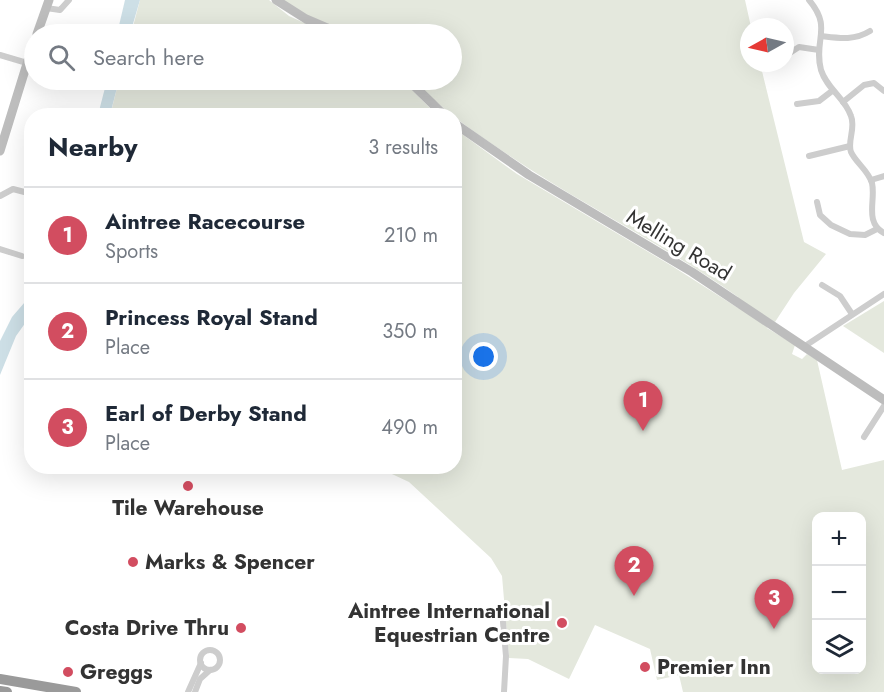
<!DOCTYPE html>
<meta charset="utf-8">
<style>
:root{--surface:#fff;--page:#f6f6f7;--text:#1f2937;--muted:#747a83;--line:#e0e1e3;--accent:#d24d60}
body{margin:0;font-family:Jost,sans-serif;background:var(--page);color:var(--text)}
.controls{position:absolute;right:18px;bottom:18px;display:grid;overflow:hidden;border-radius:12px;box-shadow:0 6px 24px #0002}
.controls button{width:54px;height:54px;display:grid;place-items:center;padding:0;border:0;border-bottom:2px solid var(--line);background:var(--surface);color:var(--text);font:30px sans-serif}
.compass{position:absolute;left:740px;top:18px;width:54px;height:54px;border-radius:50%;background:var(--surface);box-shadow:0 6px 24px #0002;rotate:262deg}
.you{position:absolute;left:484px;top:357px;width:21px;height:21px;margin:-15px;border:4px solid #fff;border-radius:50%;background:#1a73e8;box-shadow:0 0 0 9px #1a73e833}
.badge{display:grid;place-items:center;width:39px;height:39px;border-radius:50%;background:var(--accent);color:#fff;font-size:20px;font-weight:700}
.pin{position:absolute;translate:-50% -50px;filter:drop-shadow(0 2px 3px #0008)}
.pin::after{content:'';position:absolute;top:32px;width:21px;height:18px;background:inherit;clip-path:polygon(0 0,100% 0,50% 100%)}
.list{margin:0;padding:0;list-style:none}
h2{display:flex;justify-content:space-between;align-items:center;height:78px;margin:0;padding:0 24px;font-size:26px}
h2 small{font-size:20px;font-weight:400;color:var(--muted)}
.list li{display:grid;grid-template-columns:39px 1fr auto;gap:18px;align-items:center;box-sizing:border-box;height:96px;padding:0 24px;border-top:2px solid var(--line)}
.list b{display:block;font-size:22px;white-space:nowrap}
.list p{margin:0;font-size:20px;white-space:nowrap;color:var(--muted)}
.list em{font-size:20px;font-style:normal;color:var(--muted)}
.icon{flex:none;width:33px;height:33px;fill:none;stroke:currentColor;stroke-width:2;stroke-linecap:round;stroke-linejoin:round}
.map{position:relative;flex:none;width:884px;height:692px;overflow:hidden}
.search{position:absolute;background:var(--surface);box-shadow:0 6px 24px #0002;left:24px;top:24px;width:438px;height:66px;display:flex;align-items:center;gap:15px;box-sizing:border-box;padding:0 21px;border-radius:33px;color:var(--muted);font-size:22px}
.panel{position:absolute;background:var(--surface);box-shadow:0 6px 24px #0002;left:24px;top:108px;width:438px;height:366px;border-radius:24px}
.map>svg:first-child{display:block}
.green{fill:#e4e8dd;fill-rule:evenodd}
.water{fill:#cddfe6}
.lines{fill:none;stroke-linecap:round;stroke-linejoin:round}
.street{stroke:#cdcdcd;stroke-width:6}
.secondary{stroke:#bdbdbd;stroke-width:9}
.highway{stroke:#9a9a9a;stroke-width:10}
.poi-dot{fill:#d24d60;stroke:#fff;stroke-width:2}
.labels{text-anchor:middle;stroke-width:6;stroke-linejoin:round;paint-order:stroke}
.street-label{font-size:21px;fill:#333;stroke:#fff}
.poi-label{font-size:21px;font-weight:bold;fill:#333;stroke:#fff;text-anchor:start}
</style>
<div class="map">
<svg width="884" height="692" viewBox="0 0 884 692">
<rect width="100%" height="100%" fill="#fff"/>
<g class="green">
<polygon points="140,0 269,0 289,16 329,34 131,34"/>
<path d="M282,0H745L751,27H749V63H760L804,242L826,254L794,293L775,322L765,316L767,328L795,345L792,354L802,359L807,354L817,360L842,470L884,460V692H683L679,675L657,680L650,649L595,625L569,679L528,659L509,658L502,576L491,558L409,482L377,467L454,466L455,129L517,174L672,266L738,308V297C662,243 578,203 501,150C468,128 441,109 414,80H452V34H351L307,15ZM816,516H862V670H816Z"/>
<polygon points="119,80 402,80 437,115 110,116"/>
<polygon points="884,301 884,353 843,326"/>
</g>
<g class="water">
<polygon points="125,0 140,0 130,34 117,34"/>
<polygon points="107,80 119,80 110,115 98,115"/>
<polygon points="31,295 31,315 16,336 0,375 0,341 12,317"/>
</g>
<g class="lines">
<g class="street">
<path d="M809,0C833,28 813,40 821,70C827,89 845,98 851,116C856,128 847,141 851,152C856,163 868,170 872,183C876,200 864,222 884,233"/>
<polyline points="46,8 60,10 69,0"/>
<path d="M821,36C838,38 854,41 870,31"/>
<polyline points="0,55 27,63"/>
<polyline points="785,56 799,47 819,50"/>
<polyline points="843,102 864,85 874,83 884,91"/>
<polyline points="797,104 819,101 832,91"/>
<polyline points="809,156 850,146"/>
<polyline points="871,180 884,176"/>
<polyline points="0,196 13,189 32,194"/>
<polyline points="817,202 820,215 831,225 850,234 865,235 877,229"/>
<polyline points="0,249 22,256"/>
<polyline points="822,285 840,296 852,314"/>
<polyline points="805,346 884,294"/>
<polyline points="864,437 884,406"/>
<polyline points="503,622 506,656 504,692"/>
<circle cx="210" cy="660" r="10"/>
<polyline points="188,692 201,663"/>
<polyline points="195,692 200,679 210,670"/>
</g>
<g class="secondary">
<polyline points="276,0 306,19 341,34"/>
<polyline points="37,34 49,0"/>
<polyline points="408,80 445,116"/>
<polyline points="454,123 529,175 692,272 884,400"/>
<polyline points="0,151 34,41"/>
</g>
<g class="highway">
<polyline points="0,679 76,692"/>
<polyline points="0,691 7,692"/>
</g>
</g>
<g class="poi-dot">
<circle cx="188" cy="486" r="6"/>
<circle cx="133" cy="562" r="6"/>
<circle cx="562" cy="623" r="6"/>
<circle cx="241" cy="628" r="6"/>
<circle cx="645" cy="667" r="6"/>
<circle cx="68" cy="672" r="6"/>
</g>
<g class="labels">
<g class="street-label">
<text transform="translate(679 245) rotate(31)" y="7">Melling Road</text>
</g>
<g class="poi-label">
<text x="188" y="515" text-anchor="middle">Tile Warehouse</text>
<text x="145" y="569">Marks &amp; Spencer</text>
<text x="550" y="618" text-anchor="end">Aintree International<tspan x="550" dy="24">Equestrian Centre</tspan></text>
<text x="229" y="635" text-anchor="end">Costa Drive Thru</text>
<text x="657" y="674">Premier Inn</text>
<text x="80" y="679">Greggs</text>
</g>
</g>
</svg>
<div class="controls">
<button>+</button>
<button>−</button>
<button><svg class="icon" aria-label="layers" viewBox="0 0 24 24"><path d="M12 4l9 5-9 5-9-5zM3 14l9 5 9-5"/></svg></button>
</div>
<svg class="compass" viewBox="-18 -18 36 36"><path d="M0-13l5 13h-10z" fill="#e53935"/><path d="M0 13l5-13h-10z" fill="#747a83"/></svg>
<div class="you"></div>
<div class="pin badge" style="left:643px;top:431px">1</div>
<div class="pin badge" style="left:634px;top:596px">2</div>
<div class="pin badge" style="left:774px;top:629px">3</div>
<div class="search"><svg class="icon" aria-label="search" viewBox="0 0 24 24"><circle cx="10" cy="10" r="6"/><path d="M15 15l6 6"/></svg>Search here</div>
<section class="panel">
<h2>Nearby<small>3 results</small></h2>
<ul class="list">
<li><span class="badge">1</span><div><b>Aintree Racecourse</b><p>Sports</p></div><em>210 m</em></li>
<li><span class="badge">2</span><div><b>Princess Royal Stand</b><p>Place</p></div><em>350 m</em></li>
<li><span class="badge">3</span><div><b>Earl of Derby Stand</b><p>Place</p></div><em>490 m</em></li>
</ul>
</section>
</div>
